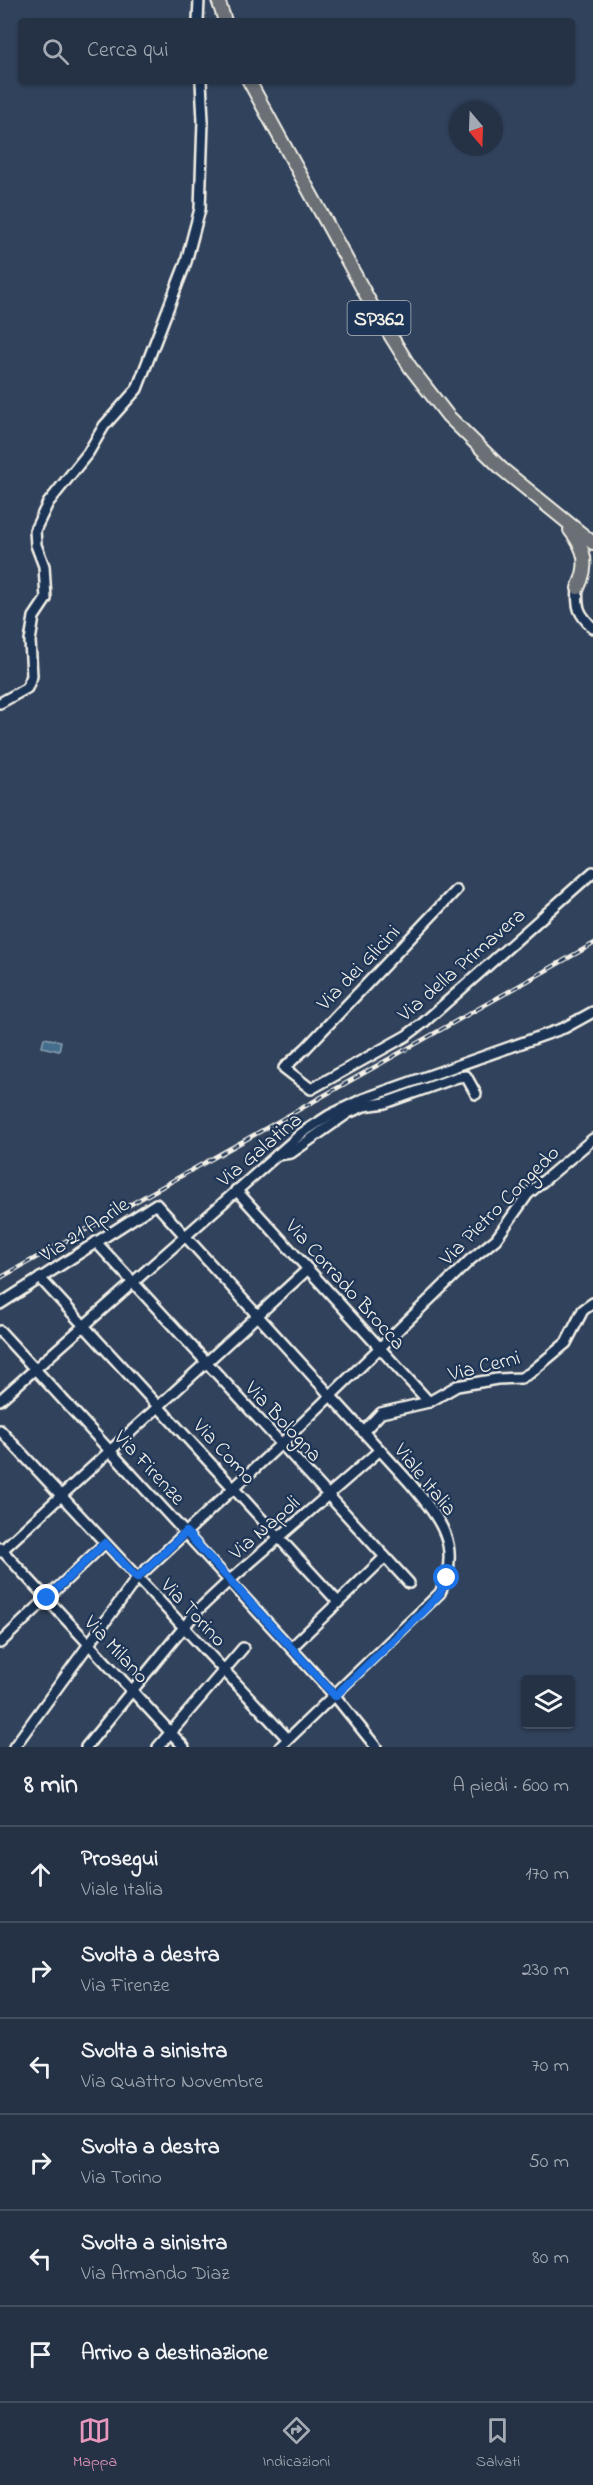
<!DOCTYPE html>
<html lang="it">
<meta charset="utf-8">
<style>
:root{--surface:#253245;--page:#313e50;--text:#f1f3f6;--muted:#a3aab3;--line:#424d5e;--accent:#e797bd}
body{margin:0;font-family:"Indie Flower",sans-serif;background:var(--page);color:var(--text)}
.controls{position:absolute;right:18px;bottom:18px;display:grid;overflow:hidden;border-radius:6px;box-shadow:0 2px 4px #0004}
.controls button{width:54px;height:54px;display:grid;place-items:center;padding:0;border:0;border-bottom:2px solid var(--line);background:var(--surface);color:var(--text);font:30px sans-serif}
.compass{position:absolute;left:449px;top:102px;width:54px;height:54px;border-radius:50%;background:var(--surface);box-shadow:0 2px 4px #0004;rotate:161deg}
.stop{position:absolute;width:18px;height:18px;margin:-14px;border:4px solid #1a73e8;border-radius:50%;background:#fff}
.stop.end{background:#1a73e8;border-color:#fff;box-shadow:0 2px 6px #0008}
.list{margin:0;padding:0;list-style:none}
h2{display:flex;justify-content:space-between;align-items:center;height:78px;margin:0;padding:0 24px;font-size:26px}
h2 small{font-size:20px;font-weight:400;color:var(--muted)}
.list li{display:grid;grid-template-columns:39px 1fr auto;gap:18px;align-items:center;box-sizing:border-box;height:96px;padding:0 24px;border-top:2px solid var(--line)}
.list b{display:block;font-size:22px;white-space:nowrap}
.list p{margin:0;font-size:20px;white-space:nowrap;color:var(--muted)}
.list em{font-size:20px;font-style:normal;color:var(--muted)}
.icon{flex:none;width:33px;height:33px;fill:none;stroke:currentColor;stroke-width:2;stroke-linecap:round;stroke-linejoin:round}
.map{position:relative;flex:none;width:593px;height:1747px;overflow:hidden}
.search{position:absolute;background:var(--surface);box-shadow:0 2px 4px #0004;left:18px;right:18px;top:18px;height:66px;display:flex;align-items:center;gap:15px;box-sizing:border-box;padding:0 21px;border-radius:6px;color:var(--muted);font-size:22px}
.sheet{height:654px;background:var(--surface)}
nav{display:flex;justify-content:space-around;align-items:center;box-sizing:border-box;height:84px;border-top:2px solid var(--line);background:var(--surface);font-size:16px;color:var(--muted)}
nav a{display:grid;justify-items:center;gap:3px}
nav .on{color:var(--accent)}
.map>svg:first-child{display:block}
.water{fill:#446d8c;stroke:#8aa2b1;stroke-width:1.5}
.lines{fill:none;stroke-linecap:round;stroke-linejoin:round}
.minor-casing{stroke:#f4f1e8;stroke-width:14}
.major-casing{stroke:#f4f1e8;stroke-width:16}
.minor{stroke:#1d3557;stroke-width:9}
.major{stroke:#6a7074;stroke-width:12}
.rail-casing{stroke:#f4f1e8;stroke-width:4.5}
.rail{stroke:#1d3557;stroke-width:2;stroke-dasharray:7;stroke-linecap:butt}
.route{stroke:#1a73e8;stroke-width:8}
.labels{text-anchor:middle;stroke-width:4.5;stroke-linejoin:round;paint-order:stroke}
.shield{fill:#1d3557;stroke:#b4b9bc;stroke-width:1.5}
.shield-label{font-size:20px;font-weight:bold;fill:#f4f1e8}
.street-label{font-size:21px;fill:#f4f1e8;stroke:#1d3557}
</style>
<div class="map">
<svg width="593" height="1747" viewBox="0 0 593 1747">
<rect width="100%" height="100%" fill="#31425c"/>
<filter id="ink" filterUnits="userSpaceOnUse"><feTurbulence type="fractalNoise" baseFrequency=".0167" numOctaves="2"/><feDisplacementMap in="SourceGraphic" scale="12" xChannelSelector="R" yChannelSelector="G"/><feConvolveMatrix kernelMatrix="1 2 1 2 8 2 1 2 1" color-interpolation-filters="sRGB"/></filter>
<g filter="url(#ink)">
<polygon class="water" points="44,1038 61,1041 59,1051 42,1047"/>
<g class="lines">
<defs>
<g id="minor">
<polyline points="198,21 199,0"/>
<path d="M578,588C576,608 579,614 593,628"/>
<polyline points="0,703 27,688 32,676 30,641 34,617 46,599 44,566 36,545 35,530 48,503 88,453 104,426 137,389 186,262 200,209 203,121 201,81"/>
<polyline points="456,890 306,1048 284,1068 311,1089 406,1036 422,1024 593,872"/>
<polyline points="277,1155 291,1153 348,1113 364,1106 385,1103 458,1077 466,1076 476,1094"/>
<polyline points="236,1190 429,1402"/>
<polyline points="96,1242 409,1583"/>
<polyline points="40,1278 338,1602"/>
<path d="M0,1304L156,1204L410,1483C440,1519 463,1546 440,1593L280,1747"/>
<polyline points="0,1331 335,1696 376,1747"/>
<polyline points="0,1400 302,1133 330,1115 363,1099 564,1028 593,1012"/>
<polyline points="0,1430 288,1739"/>
<polyline points="363,1432 381,1413 429,1402 457,1386 497,1379 521,1378 530,1373 566,1343 583,1310 593,1303"/>
<polyline points="0,1548 184,1747"/>
<polyline points="0,1552 308,1269"/>
<polyline points="0,1643 105,1543"/>
<polyline points="291,1648 385,1557"/>
<polyline points="14,1747 137,1578 281,1444 470,1260 496,1239 528,1194 593,1139"/>
<polyline points="86,1747 198,1610 230,1580 380,1450"/>
<polyline points="158,1747 243,1648"/>
</g>
<g id="major">
<polyline points="218,0 225,21"/>
<polyline points="249,81 371,304 410,367 448,416 502,469 593,543"/>
<path d="M570,530C586,550 589,565 578,588"/>
</g>
</defs>
<use href="#minor" class="minor-casing"/>
<use href="#major" class="major-casing"/>
<use href="#minor" class="minor"/>
<use href="#major" class="major"/>
<defs>
<polyline id="rail" points="0,1278 593,944"/>
</defs>
<use href="#rail" class="rail-casing"/>
<use href="#rail" class="rail"/>
</g>
</g>
<g class="lines" filter="url(#ink)">
<polyline class="route" points="47,1598 105,1543 137,1578 186,1532 335,1696 424,1611 440,1593 447,1578"/>
</g>
<g class="labels">
<rect class="shield" x="347.5" y="301" width="63" height="34" rx="4.5"/>
<g class="shield-label">
<text x="379" y="325">SP362</text>
</g>
<g class="street-label">
<text transform="translate(461 964) rotate(-41)" y="7">Via della Primavera</text>
<text transform="translate(358 967) rotate(-46)" y="7">Via dei Glicini</text>
<text transform="translate(259 1149) rotate(-40)" y="7">Via Galatina</text>
<text transform="translate(499 1205) rotate(-45)" y="7">Via Pietro Congedo</text>
<text transform="translate(84 1229) rotate(-33)" y="7">Via 21 Aprile</text>
<text transform="translate(346 1284) rotate(48)" y="7">Via Corrado Brocca</text>
<text transform="translate(484 1365) rotate(-14)" y="7">Via Cerni</text>
<text transform="translate(284 1421) rotate(47)" y="7">Via Bologna</text>
<text transform="translate(225 1451) rotate(47)" y="7">Via Como</text>
<text transform="translate(150 1467) rotate(47)" y="7">Via Firenze</text>
<text transform="translate(426 1479) rotate(51)" y="7">Viale Italia</text>
<text transform="translate(264 1527) rotate(-41)" y="7">Via Napoli</text>
<text transform="translate(194 1612) rotate(47)" y="7">Via Torino</text>
<text transform="translate(117 1649) rotate(47)" y="7">Via Milano</text>
</g>
</g>
</svg>
<div class="controls">
<button><svg class="icon" aria-label="layers" viewBox="0 0 24 24"><path d="M12 4l9 5-9 5-9-5zM3 14l9 5 9-5"/></svg></button>
</div>
<svg class="compass" viewBox="-18 -18 36 36"><path d="M0-13l5 13h-10z" fill="#e53935"/><path d="M0 13l5-13h-10z" fill="#a3aab3"/></svg>
<div class="stop" style="left:447px;top:1578px"></div>
<div class="stop end" style="left:47px;top:1598px"></div>
<div class="search"><svg class="icon" aria-label="search" viewBox="0 0 24 24"><circle cx="10" cy="10" r="6"/><path d="M15 15l6 6"/></svg>Cerca qui</div>
</div>
<section class="sheet">
<h2>8 min<small>A piedi · 600 m</small></h2>
<ul class="list">
<li><svg class="icon" aria-label="ahead" viewBox="0 0 24 24"><path d="M12 20V5M6 11l6-6 6 6"/></svg><div><b>Prosegui</b><p>Viale Italia</p></div><em>170 m</em></li>
<li><svg class="icon" aria-label="right" viewBox="0 0 24 24"><path d="M7 20v-9h11M14 6l5 5-5 5"/></svg><div><b>Svolta a destra</b><p>Via Firenze</p></div><em>230 m</em></li>
<li><svg class="icon" aria-label="left" viewBox="0 0 24 24"><path d="M17 20v-9H6M10 6l-5 5 5 5"/></svg><div><b>Svolta a sinistra</b><p>Via Quattro Novembre</p></div><em>70 m</em></li>
<li><svg class="icon" aria-label="right" viewBox="0 0 24 24"><path d="M7 20v-9h11M14 6l5 5-5 5"/></svg><div><b>Svolta a destra</b><p>Via Torino</p></div><em>50 m</em></li>
<li><svg class="icon" aria-label="left" viewBox="0 0 24 24"><path d="M17 20v-9H6M10 6l-5 5 5 5"/></svg><div><b>Svolta a sinistra</b><p>Via Armando Diaz</p></div><em>80 m</em></li>
<li><svg class="icon" aria-label="arrive" viewBox="0 0 24 24"><path d="M6 21V4h12l-3 4 3 4H6"/></svg><div><b>Arrivo a destinazione</b></div></li>
</ul>
</section>
<nav>
<a class="on"><svg class="icon" aria-label="map" viewBox="0 0 24 24"><path d="M3 6l6-2 6 2 6-2v14l-6 2-6-2-6 2zM9 4v14M15 6v14"/></svg>Mappa</a>
<a><svg class="icon" aria-label="directions" viewBox="0 0 24 24"><path d="M12 3l9 9-9 9-9-9zM9 14v-3h6M13 9l2 2-2 2"/></svg>Indicazioni</a>
<a><svg class="icon" aria-label="saved" viewBox="0 0 24 24"><path d="M7 4h10v16l-5-4-5 4z"/></svg>Salvati</a>
</nav>
